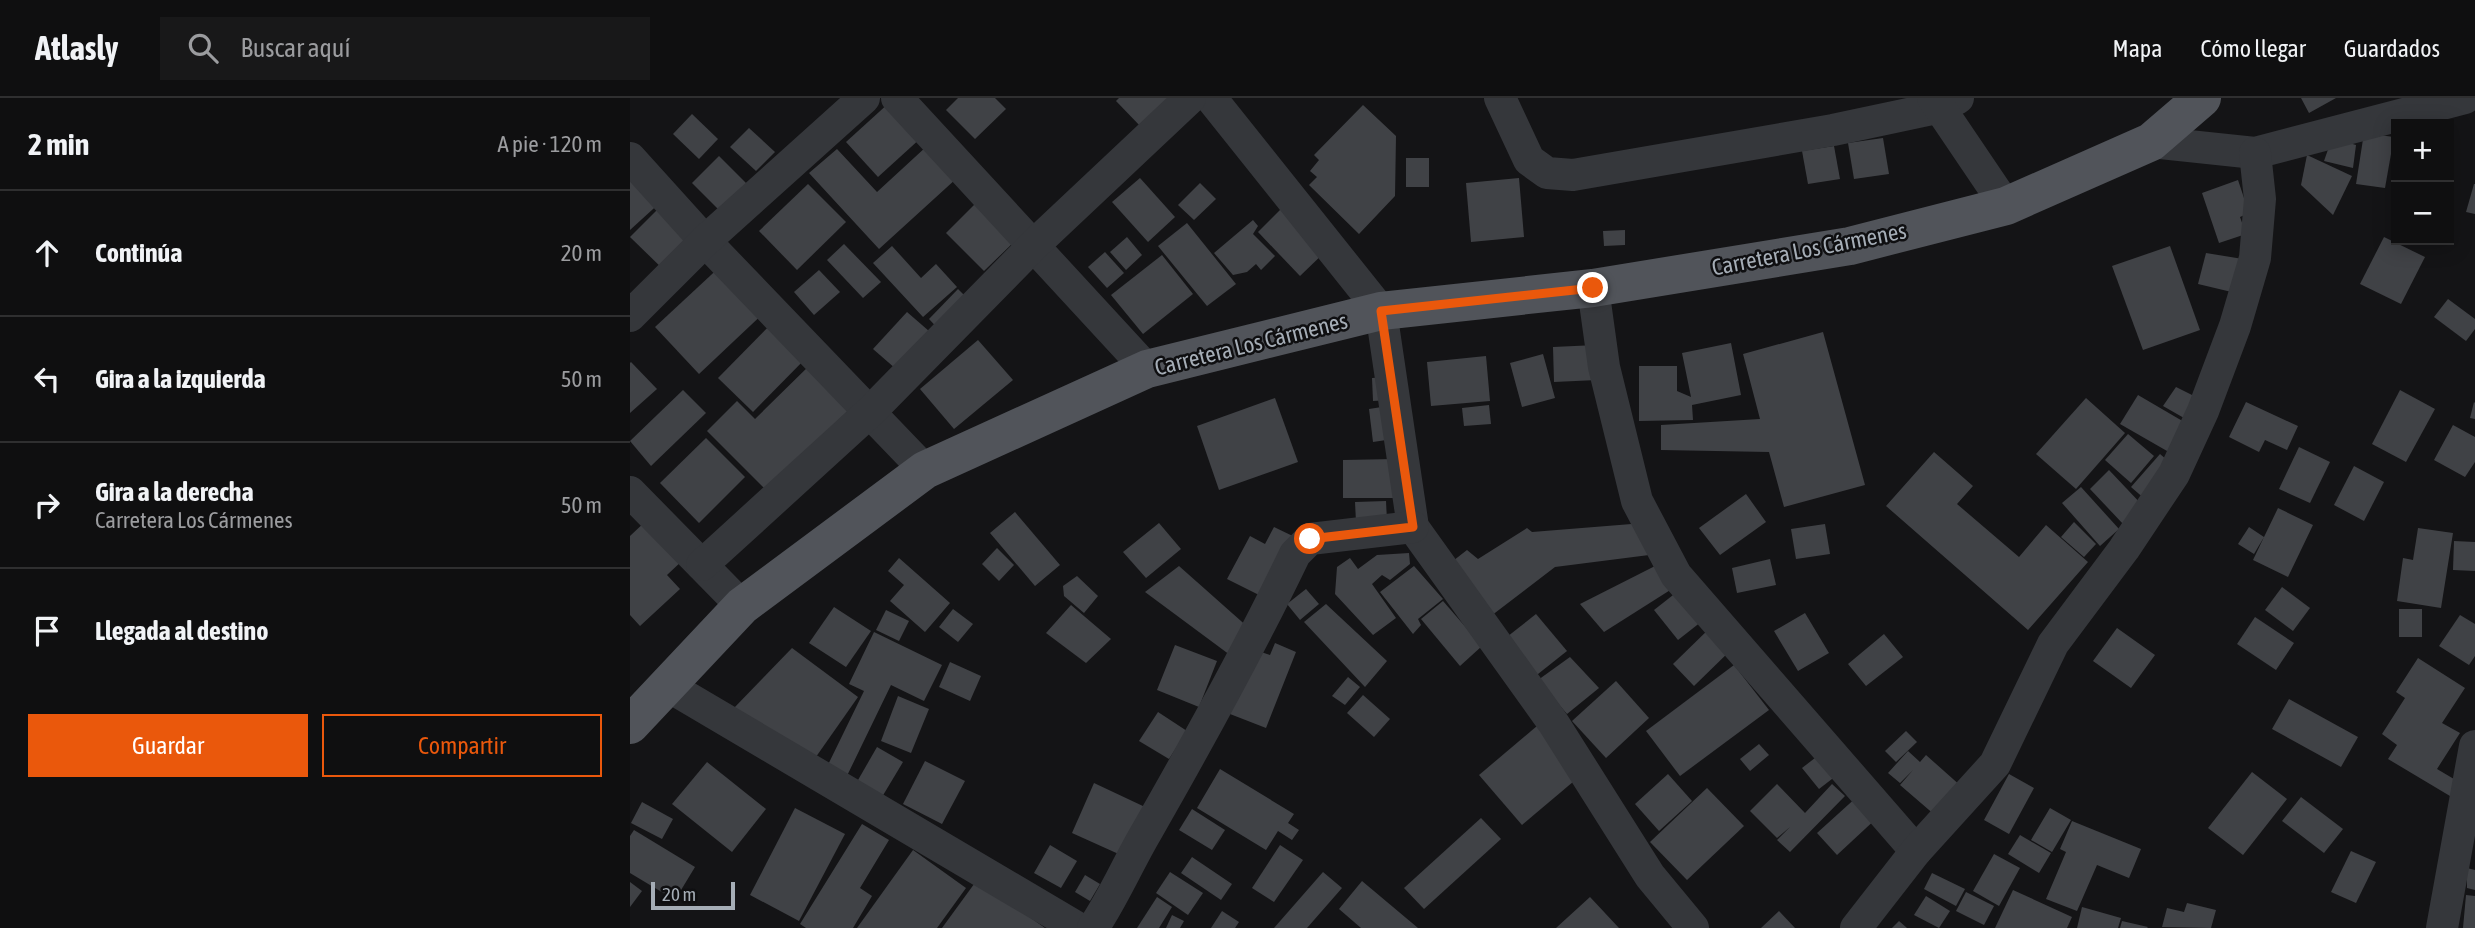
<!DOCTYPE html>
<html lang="es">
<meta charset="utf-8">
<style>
:root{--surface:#0f0f10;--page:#181819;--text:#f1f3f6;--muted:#9b9c9f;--line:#2f2f30;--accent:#ea580c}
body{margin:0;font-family:"Asap Condensed",sans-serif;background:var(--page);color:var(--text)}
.controls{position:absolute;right:21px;top:21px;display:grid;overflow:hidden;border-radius:0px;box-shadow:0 4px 18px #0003}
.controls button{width:63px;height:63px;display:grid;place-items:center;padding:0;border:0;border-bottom:2px solid var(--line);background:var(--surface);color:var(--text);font:35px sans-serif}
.scale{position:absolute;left:21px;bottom:18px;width:84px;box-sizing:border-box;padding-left:7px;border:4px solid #a5adb6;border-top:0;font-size:19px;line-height:24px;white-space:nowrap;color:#a5adb6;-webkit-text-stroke:5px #0f0f11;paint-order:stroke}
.stop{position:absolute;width:21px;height:21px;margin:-16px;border:5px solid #ea580c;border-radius:50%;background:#fff}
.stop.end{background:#ea580c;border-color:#fff;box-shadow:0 2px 7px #0008}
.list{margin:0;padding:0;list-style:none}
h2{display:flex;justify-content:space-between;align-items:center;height:91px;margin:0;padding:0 28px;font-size:30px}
h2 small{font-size:23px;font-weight:400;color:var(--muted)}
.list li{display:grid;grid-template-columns:46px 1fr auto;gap:21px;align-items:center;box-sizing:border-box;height:126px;padding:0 28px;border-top:2px solid var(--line)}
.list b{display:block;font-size:26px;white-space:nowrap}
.list p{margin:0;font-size:23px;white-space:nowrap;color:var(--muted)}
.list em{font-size:23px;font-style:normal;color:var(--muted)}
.actions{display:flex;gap:14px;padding:21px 28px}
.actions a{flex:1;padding:16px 0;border:2px solid var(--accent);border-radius:0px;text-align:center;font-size:24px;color:var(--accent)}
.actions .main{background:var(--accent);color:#fff}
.icon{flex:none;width:38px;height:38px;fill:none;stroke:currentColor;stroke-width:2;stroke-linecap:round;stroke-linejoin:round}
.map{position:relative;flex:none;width:1845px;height:830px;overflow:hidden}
header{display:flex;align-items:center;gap:42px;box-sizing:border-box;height:98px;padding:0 35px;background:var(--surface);border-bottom:2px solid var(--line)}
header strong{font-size:33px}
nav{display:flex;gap:38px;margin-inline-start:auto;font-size:24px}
.search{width:490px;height:63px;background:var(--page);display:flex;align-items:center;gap:18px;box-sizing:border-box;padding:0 24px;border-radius:0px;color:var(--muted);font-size:26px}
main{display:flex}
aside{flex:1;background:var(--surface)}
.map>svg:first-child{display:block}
.building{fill:#404246}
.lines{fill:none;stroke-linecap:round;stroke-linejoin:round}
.minor{stroke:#35373b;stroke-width:32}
.major{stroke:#51545a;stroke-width:38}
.route{stroke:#ea580c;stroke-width:9}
.labels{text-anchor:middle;stroke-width:5;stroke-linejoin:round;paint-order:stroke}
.street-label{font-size:23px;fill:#a5adb6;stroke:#0f0f11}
</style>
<header>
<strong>Atlasly</strong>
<div class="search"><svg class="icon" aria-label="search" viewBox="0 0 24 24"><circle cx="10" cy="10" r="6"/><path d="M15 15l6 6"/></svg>Buscar aquí</div>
<nav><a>Mapa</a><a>Cómo llegar</a><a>Guardados</a></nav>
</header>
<main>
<aside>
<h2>2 min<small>A pie · 120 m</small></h2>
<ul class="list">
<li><svg class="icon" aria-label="ahead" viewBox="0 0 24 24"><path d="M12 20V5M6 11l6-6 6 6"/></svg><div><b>Continúa</b></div><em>20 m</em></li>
<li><svg class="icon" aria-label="left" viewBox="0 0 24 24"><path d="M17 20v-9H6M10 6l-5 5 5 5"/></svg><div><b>Gira a la izquierda</b></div><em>50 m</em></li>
<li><svg class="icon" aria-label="right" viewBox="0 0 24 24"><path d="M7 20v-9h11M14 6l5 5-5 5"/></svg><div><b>Gira a la derecha</b><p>Carretera Los Cármenes</p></div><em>50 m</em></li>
<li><svg class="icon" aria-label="arrive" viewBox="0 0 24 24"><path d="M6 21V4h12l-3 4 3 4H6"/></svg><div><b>Llegada al destino</b></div></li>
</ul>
<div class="actions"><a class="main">Guardar</a><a>Compartir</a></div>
</aside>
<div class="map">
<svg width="1845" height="830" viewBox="0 0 1845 830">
<rect width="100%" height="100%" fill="#141416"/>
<g class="building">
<polygon points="328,0 365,0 376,11 345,41 316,12"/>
<polygon points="489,0 546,0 513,31 486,3"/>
<polygon points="1671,0 1706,0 1679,15"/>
<polygon points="260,4 292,39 248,79 216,44"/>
<polygon points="733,7 766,38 765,98 729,136 679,87 687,79 680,73 689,62 684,57"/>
<polygon points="62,16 88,41 69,61 43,36"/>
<polygon points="119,30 145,54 126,73 100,49"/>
<polygon points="1819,32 1823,32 1822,75 1819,75"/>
<polygon points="1734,35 1764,39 1755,90 1726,86"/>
<polygon points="1253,40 1259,76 1224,81 1218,45"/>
<polygon points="1702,40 1726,47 1723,70 1694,63"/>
<polygon points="297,48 327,80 249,151 179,75 207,51 247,94"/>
<polygon points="1204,48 1210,81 1178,86 1172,53"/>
<polygon points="1677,57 1722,78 1703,117 1671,87"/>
<polygon points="89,58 119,88 92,115 62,85"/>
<rect x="776" y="60" width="23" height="29"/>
<polygon points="0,73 34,101 0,132"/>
<polygon points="510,80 545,119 518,144 482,104"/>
<polygon points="889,80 894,139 841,144 836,85"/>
<polygon points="1608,82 1619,115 1610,119 1616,136 1589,145 1572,95"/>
<polygon points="570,85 586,101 564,122 548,107"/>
<polygon points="178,86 216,124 167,172 129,133"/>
<polygon points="1844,86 1845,86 1845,116 1836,114"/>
<polygon points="347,104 385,143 354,173 316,135"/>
<polygon points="654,108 697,152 670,178 628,134"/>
<polygon points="28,111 69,141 36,174 0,139"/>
<polygon points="623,122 628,128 623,136 645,158 631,172 626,166 617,174 603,177 584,155"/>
<polygon points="557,125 606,186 577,208 528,148"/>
<polygon points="995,132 995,147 974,148 973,133"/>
<polygon points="497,139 512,157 496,172 480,154"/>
<polygon points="1754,139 1795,159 1771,206 1730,186"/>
<polygon points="214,146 251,184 233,200 197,162"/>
<polygon points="262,148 291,180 306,166 327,189 293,219 243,165"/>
<polygon points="1540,148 1570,232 1513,252 1482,168"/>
<polygon points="475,154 494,175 477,190 458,169"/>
<polygon points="1576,155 1619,162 1610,196 1568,186"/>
<polygon points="532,157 563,196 513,236 481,197"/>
<polygon points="95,164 139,210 69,276 25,229"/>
<polygon points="189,172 210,194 184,217 164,194"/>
<polygon points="328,191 343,206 313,236 299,221"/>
<polygon points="1818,201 1845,221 1845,231 1836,243 1804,219"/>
<polygon points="277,214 307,240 266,271 243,251"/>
<polygon points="146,221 181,255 123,314 88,280"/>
<polygon points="1193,234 1235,387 1154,409 1139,354 1031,352 1031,327 1130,321 1113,256"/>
<polygon points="348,242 383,282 324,331 290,291"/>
<polygon points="1101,245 1111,297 1062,307 1063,322 1009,323 1009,268 1047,268 1047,293 1061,299 1052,255"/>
<polygon points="966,247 967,282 924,284 923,249"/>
<polygon points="913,256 925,300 892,309 880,265"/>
<polygon points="856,258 860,303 801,308 797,264"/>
<polygon points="1,264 27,291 0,315 0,265"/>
<polygon points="183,264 225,306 136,392 77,333 107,303 125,321"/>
<polygon points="759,279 760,302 743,303 742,280"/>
<polygon points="1546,289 1570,301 1561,324 1533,308"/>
<polygon points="53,292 76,315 21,368 0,343"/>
<polygon points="1770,292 1805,311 1776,364 1742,346"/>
<polygon points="1508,297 1561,328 1544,357 1490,326"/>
<polygon points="645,300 668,364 589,392 567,328"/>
<polygon points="1456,300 1495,335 1446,391 1406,356"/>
<polygon points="1616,304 1668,328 1657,352 1635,342 1629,354 1599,339"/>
<polygon points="1844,304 1845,305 1845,321 1840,320"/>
<polygon points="859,307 861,326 834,328 832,310"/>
<polygon points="758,308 763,341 743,344 739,311"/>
<polygon points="1823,327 1845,339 1845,364 1835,379 1804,362"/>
<polygon points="1498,336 1524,358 1501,385 1475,362"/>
<polygon points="76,340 115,379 69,425 30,385"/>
<polygon points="1669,349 1700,364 1680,405 1649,391"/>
<polygon points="1304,354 1343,388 1327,406 1389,459 1416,427 1458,464 1398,532 1256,408"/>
<polygon points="1530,356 1545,369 1516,402 1501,389"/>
<polygon points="765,361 765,400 713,400 713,362"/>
<polygon points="1724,368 1754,384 1734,423 1704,407"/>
<polygon points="1479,372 1514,409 1494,427 1460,391"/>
<polygon points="1451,389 1489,431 1470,448 1432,405"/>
<polygon points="1116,396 1136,424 1090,457 1069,430"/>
<polygon points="756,403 757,423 726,424 725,404"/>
<polygon points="1648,410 1683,427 1658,479 1623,462 1634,439 1624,456 1608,446 1619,429 1634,439"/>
<polygon points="385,414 430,467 405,488 360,435"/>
<polygon points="17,422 54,461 37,477 50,491 10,528 0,517 0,438"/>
<polygon points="1444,424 1466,446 1454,459 1431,439"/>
<polygon points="529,425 551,451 516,480 493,454"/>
<polygon points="1014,425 1027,456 925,469 857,521 819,466 837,452 848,461 897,430 902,434"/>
<polygon points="1195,426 1200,456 1166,461 1161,431"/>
<polygon points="644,429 671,442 639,502 597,481 620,438 635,446"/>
<polygon points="1788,430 1823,435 1811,510 1767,503 1773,460 1783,462"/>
<polygon points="1824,443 1845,444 1845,473 1823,472"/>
<polygon points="367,450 384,467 369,483 352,466"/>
<polygon points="779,455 780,466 760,482 752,477 742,486 766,520 743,537 705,496 707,469 720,460 728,471 747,457"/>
<polygon points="269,460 320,505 295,534 260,503 274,487 258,473"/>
<polygon points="1140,461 1146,487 1107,495 1102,470"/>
<polygon points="1027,467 1045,489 974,534 950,506"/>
<polygon points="549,468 620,531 600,557 515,494"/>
<polygon points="784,468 813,501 788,521 791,527 783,536 750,494"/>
<polygon points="447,478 468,498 454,515 434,498 433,488"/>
<polygon points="1652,489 1680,510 1663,533 1635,512"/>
<polygon points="1052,490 1076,520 1048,542 1024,512"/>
<polygon points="676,491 689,506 670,522 657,506"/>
<polygon points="813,503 852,548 830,568 791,521"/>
<polygon points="696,506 757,563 735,589 674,524"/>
<polygon points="441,507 481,541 456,565 416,535"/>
<polygon points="204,509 241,533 216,569 179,545"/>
<polygon points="323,511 343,526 328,544 309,529"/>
<rect x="1769" y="511" width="23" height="28"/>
<polygon points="256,512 279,523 269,543 246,532"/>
<polygon points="1175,515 1199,555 1168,573 1144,533"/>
<polygon points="906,516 937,553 903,580 873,542"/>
<polygon points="1830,517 1845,526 1845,558 1839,567 1809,548"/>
<polygon points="1625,519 1664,545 1646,572 1607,546"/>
<polygon points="1083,527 1105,548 1064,588 1043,566"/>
<polygon points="1487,530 1525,557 1501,590 1463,563"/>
<polygon points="244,534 312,567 294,603 261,587 214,684 194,675 234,593 219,586"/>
<polygon points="1254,536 1273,559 1236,588 1218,566"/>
<polygon points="645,545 666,554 636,630 600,616 625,552 640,557"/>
<polygon points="545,547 587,563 569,609 527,592"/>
<polygon points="162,550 228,599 181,666 102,612"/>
<polygon points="940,559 969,590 937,616 908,582"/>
<polygon points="1788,560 1835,590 1812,625 1830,635 1807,671 1829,684 1820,698 1758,661 1767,647 1752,636 1775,600 1766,594"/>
<polygon points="320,564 351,578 340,603 309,589"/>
<polygon points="1104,567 1139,612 1050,678 1016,633"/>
<polygon points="718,579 730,589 715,607 702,598"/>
<polygon points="986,583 1019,620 976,660 942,623"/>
<polygon points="733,597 760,621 744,639 717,615"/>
<polygon points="268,598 299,611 281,655 251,643"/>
<polygon points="1659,601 1728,639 1711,669 1642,631"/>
<polygon points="528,614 557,633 539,661 509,643"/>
<polygon points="907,628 950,678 892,727 849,677"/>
<polygon points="1276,633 1287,644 1266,664 1255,653"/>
<polygon points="1129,646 1139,657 1120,673 1110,661"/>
<polygon points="247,649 273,664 249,704 224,689"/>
<polygon points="1194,653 1211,674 1189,691 1172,670"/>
<polygon points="1278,653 1290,664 1296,657 1332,689 1306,718 1270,687 1283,672 1270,685 1258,675"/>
<polygon points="295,663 335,683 312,726 273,706"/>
<polygon points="77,664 136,711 102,754 42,706"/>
<polygon points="590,671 664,716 658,725 669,732 662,742 648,733 636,752 567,710"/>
<polygon points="1622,674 1657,701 1613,757 1578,730"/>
<polygon points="1038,676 1062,703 1029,733 1005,706"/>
<polygon points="1379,676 1404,690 1379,736 1354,722"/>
<polygon points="464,685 515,709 493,758 442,735"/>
<polygon points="1147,686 1175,715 1202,686 1215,698 1160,754 1147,742 1160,729 1147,740 1120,713"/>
<polygon points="1077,690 1114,728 1057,782 1020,744"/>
<polygon points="1229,697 1249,718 1207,757 1187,735"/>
<polygon points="1671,699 1713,731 1694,755 1652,723"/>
<polygon points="12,704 43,721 32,741 1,725"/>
<polygon points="165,710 215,736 169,823 120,797"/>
<polygon points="1420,710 1441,722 1422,754 1401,742"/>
<polygon points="562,711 595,732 582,752 549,732"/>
<polygon points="851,720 871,741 794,811 774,790"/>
<polygon points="1442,723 1511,751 1499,780 1467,767 1447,813 1416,801 1436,754 1430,751"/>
<polygon points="232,726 259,742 230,790 242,798 223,830 176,830 170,826"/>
<polygon points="4,732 65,769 45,802 0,775 0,738"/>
<polygon points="1390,737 1421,755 1409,775 1378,756"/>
<polygon points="420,747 447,763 431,790 404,775"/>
<polygon points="650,747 673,762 644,804 622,790"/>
<polygon points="283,752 336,790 307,830 227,830"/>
<polygon points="1721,753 1746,764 1726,805 1701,794"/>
<polygon points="1364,756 1390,770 1369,808 1343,793"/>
<polygon points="562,759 602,786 591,802 551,775"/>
<polygon points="1837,770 1845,772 1845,792 1837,790"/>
<polygon points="540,774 573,795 558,817 526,795"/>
<polygon points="693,774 712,790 677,830 644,830"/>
<polygon points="1302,775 1335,791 1326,808 1294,791"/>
<polygon points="455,777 470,786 460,803 445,794"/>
<polygon points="347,782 415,830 312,830"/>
<polygon points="732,783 788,830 731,830 709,811"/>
<polygon points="0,784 12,793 0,809"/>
<polygon points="1383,792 1442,819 1437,830 1365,830"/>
<polygon points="1336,794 1364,808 1354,827 1326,813"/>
<polygon points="1836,797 1845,798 1845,830 1833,830"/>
<polygon points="1296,798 1320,813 1309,830 1284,817"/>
<polygon points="527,799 542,809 529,830 507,830"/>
<polygon points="960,799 989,830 926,830"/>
<polygon points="1557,805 1586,812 1581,830 1532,829 1537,810 1554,814"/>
<polygon points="1452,809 1491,820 1488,830 1447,830"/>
<polygon points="592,813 609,824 605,830 581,830"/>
<polygon points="1149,813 1165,830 1131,830"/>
<polygon points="542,817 554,823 550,830 536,830"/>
<polygon points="1269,823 1277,830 1262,830"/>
<polygon points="1492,823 1518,829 1517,830 1490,830"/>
</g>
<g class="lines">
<g class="minor">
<polyline points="267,0 517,271"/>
<polyline points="581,0 751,213 783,429 924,626 1020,778 1063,830"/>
<polyline points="870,0 899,62 917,75 943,77 1203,32 1311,9 1328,0"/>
<polyline points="1303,0 1376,108"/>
<polyline points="1521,44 1625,55 1835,0"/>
<polyline points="0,60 75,143 295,372"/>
<polyline points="963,190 974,269 1007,403 1046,477 1286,753"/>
<polyline points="0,218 75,143 234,0"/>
<polyline points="0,394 112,508"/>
<polyline points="72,467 241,313 405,146 560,0"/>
<polyline points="38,588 448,830"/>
<path d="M463,830C484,799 498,765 517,733C569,642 620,550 665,456L680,441L783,429"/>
<polyline points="1226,830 1286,753 1365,666 1423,546 1494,451 1544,376 1573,313 1605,228 1625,160 1630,101 1625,55"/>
<polyline points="1812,830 1845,648"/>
</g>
<polyline class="major" points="0,627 112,508 295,372 517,271 751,213 963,190 1220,148 1376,108 1521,44 1572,0"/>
</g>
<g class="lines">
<polyline class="route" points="680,441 783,429 751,213 963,190"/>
</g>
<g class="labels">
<g class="street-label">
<text transform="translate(1179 151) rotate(-11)" y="8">Carretera Los Cármenes</text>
<text transform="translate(621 246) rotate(-14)" y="8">Carretera Los Cármenes</text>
</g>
</g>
</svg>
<div class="controls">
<button>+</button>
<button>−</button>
</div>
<div class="scale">20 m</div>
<div class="stop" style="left:680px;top:441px"></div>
<div class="stop end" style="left:963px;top:190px"></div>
</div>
</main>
